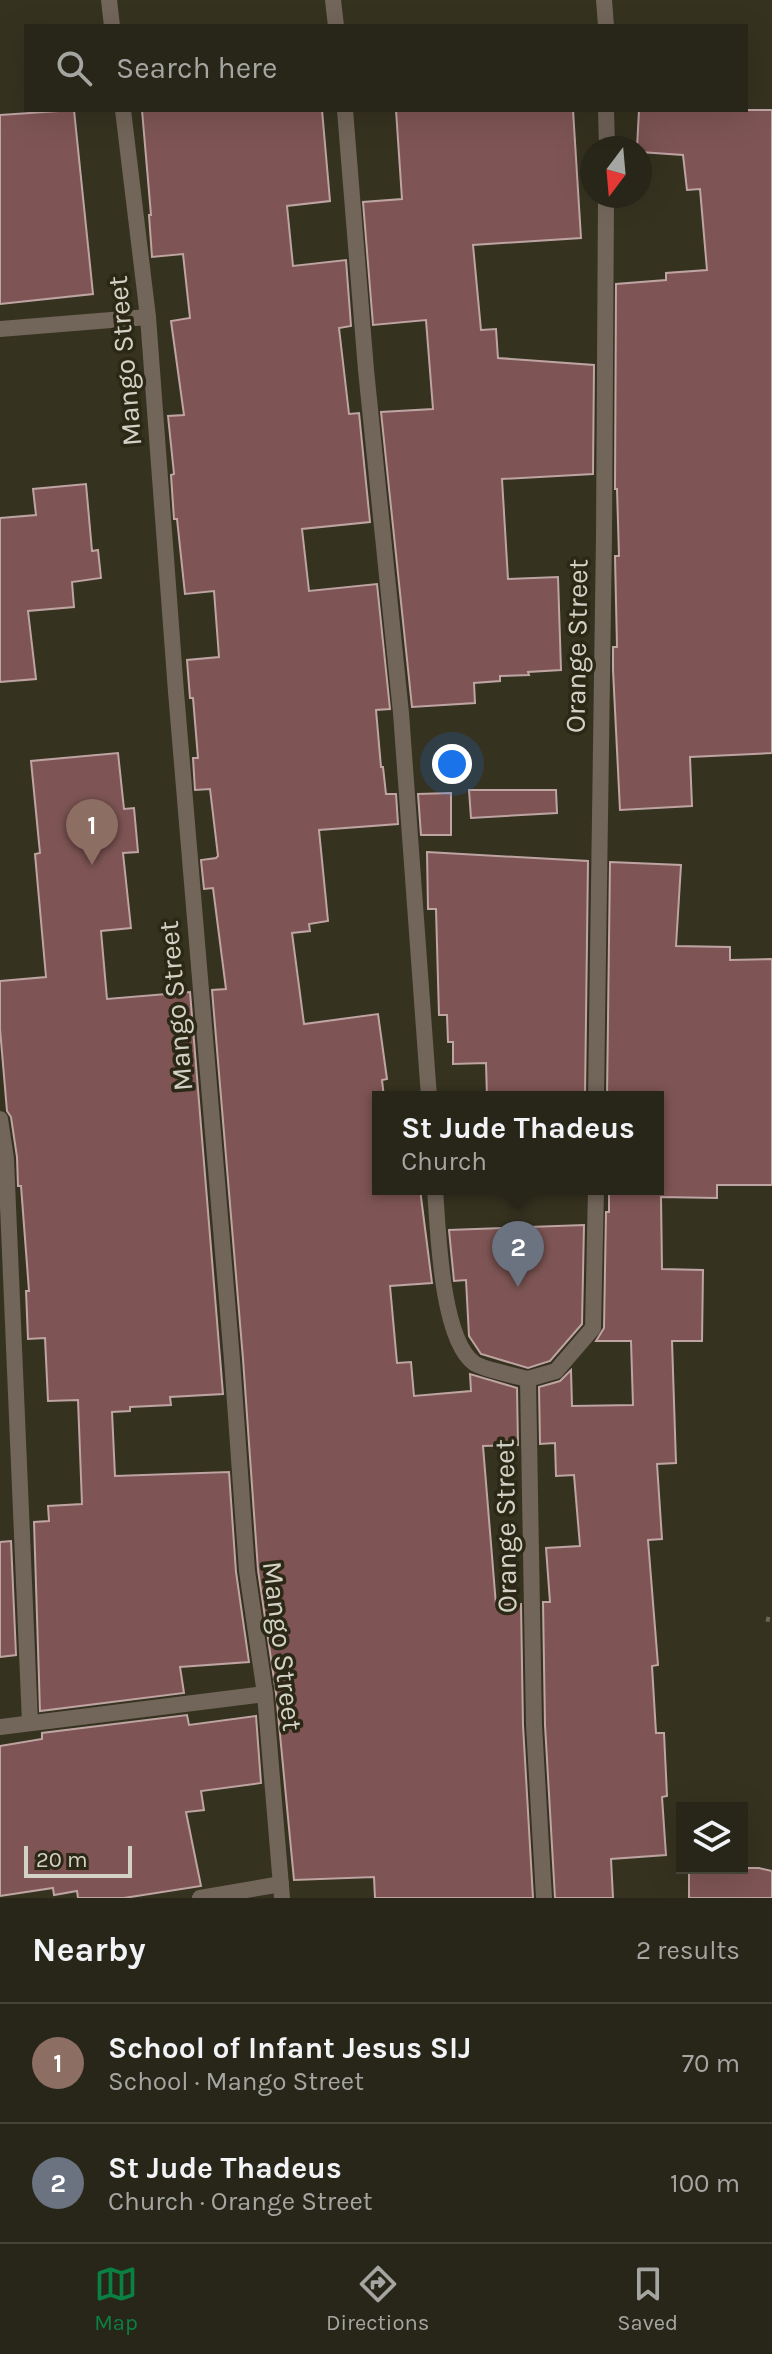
<!DOCTYPE html>
<meta charset="utf-8">
<style>
:root{--surface:#282618;--page:#343225;--text:#f1f3f6;--muted:#a5a5a2;--line:#444337;--accent:#0b8043}
body{margin:0;font-family:Karla,sans-serif;background:var(--page);color:var(--text)}
.controls{position:absolute;right:24px;bottom:24px;display:grid;overflow:hidden;border-radius:0px;box-shadow:0 8px 32px #0002}
.controls button{width:72px;height:72px;display:grid;place-items:center;padding:0;border:0;border-bottom:2px solid var(--line);background:var(--surface);color:var(--text);font:40px sans-serif}
.compass{position:absolute;left:580px;top:136px;width:72px;height:72px;border-radius:50%;background:var(--surface);box-shadow:0 8px 32px #0002;rotate:196deg}
.scale{position:absolute;left:24px;bottom:20px;width:108px;box-sizing:border-box;padding-left:8px;border:4px solid #d4d2c7;border-top:0;font-size:22px;line-height:28px;white-space:nowrap;color:#d4d2c7;-webkit-text-stroke:6px #2c2816;paint-order:stroke}
.you{position:absolute;left:452px;top:764px;width:28px;height:28px;margin:-20px;border:6px solid #fff;border-radius:50%;background:#1a73e8;box-shadow:0 0 0 12px #1a73e833}
.badge{display:grid;place-items:center;width:52px;height:52px;border-radius:50%;background:var(--accent);color:#fff;font-size:26px;font-weight:700}
.pin{position:absolute;translate:-50% -66px;filter:drop-shadow(0 2px 4px #0008)}
.pin::after{content:'';position:absolute;top:42px;width:28px;height:24px;background:inherit;clip-path:polygon(0 0,100% 0,50% 100%)}
.popup{position:absolute;left:372px;top:1091px;width:292px;height:104px;box-sizing:border-box;display:grid;place-content:center;border-radius:0px;background:var(--surface);filter:drop-shadow(0 2px 6px #0005);font-size:26px;white-space:nowrap;color:var(--muted)}
.popup b{font-size:30px;color:var(--text)}
.popup::after{content:'';position:absolute;left:50%;top:100%;margin-left:-16px;border:16px solid transparent;border-top-color:var(--surface)}
.list{margin:0;padding:0;list-style:none}
h2{display:flex;justify-content:space-between;align-items:center;height:104px;margin:0;padding:0 32px;font-size:34px}
h2 small{font-size:26px;font-weight:400;color:var(--muted)}
.list li{display:grid;grid-template-columns:52px 1fr auto;gap:24px;align-items:center;box-sizing:border-box;height:120px;padding:0 32px;border-top:2px solid var(--line)}
.list b{display:block;font-size:30px;white-space:nowrap}
.list p{margin:0;font-size:26px;white-space:nowrap;color:var(--muted)}
.list em{font-size:26px;font-style:normal;color:var(--muted)}
.icon{flex:none;width:44px;height:44px;fill:none;stroke:currentColor;stroke-width:2;stroke-linecap:round;stroke-linejoin:round}
.map{position:relative;flex:none;width:772px;height:1898px;overflow:hidden}
.search{position:absolute;background:var(--surface);box-shadow:0 8px 32px #0002;left:24px;right:24px;top:24px;height:88px;display:flex;align-items:center;gap:20px;box-sizing:border-box;padding:0 28px;border-radius:0px;color:var(--muted);font-size:30px}
.sheet{height:344px;background:var(--surface)}
nav{display:flex;justify-content:space-around;align-items:center;box-sizing:border-box;height:112px;border-top:2px solid var(--line);background:var(--surface);font-size:22px;color:var(--muted)}
nav a{display:grid;justify-items:center;gap:4px}
nav .on{color:var(--accent)}
.map>svg:first-child{display:block}
.building{fill:#7e5554;stroke:#bea4a3;stroke-width:2}
.lines{fill:none;stroke-linecap:round;stroke-linejoin:round}
.path{stroke:#6b6758;stroke-width:5;stroke-dasharray:4 4;stroke-linecap:butt}
.lane{stroke:#726559;stroke-width:16}
.street{stroke:#726559;stroke-width:16}
.labels{text-anchor:middle;stroke-width:7;stroke-linejoin:round;paint-order:stroke}
.street-label{font-size:28px;fill:#d4d2c7;stroke:#2c2816}
</style>
<div class="map">
<svg width="772" height="1898" viewBox="0 0 772 1898">
<rect width="100%" height="100%" fill="#363220"/>
<g class="building">
<polygon points="74,110 93,294 0,304 0,115"/>
<polygon points="142,110 322,110 330,201 287,206 293,266 346,260 351,326 339,328 349,414 359,413 370,522 302,529 309,591 377,584 390,709 376,710 381,767 383,767 386,794 396,794 398,824 319,830 328,921 309,924 310,931 292,933 304,1024 378,1014 387,1079 382,1080 384,1097 378,1097 378,1189 420,1189 432,1283 390,1286 397,1363 411,1362 414,1396 471,1391 470,1374 517,1388 518,1445 483,1446 496,1605 521,1604 523,1725 533,1898 375,1898 374,1877 294,1880 276,1693 258,1570 243,1359 212,990 226,989 213,888 204,889 201,860 216,858 218,856 210,789 195,790 193,758 198,758 193,698 190,698 187,660 219,657 214,591 185,594 177,519 174,519 171,475 174,474 168,416 184,415 171,321 190,318 183,254 152,257 149,215 151,215"/>
<polygon points="396,110 573,110 581,238 473,245 481,330 496,329 498,358 594,365 593,474 502,479 508,579 558,577 561,670 528,672 529,675 500,676 500,681 474,683 475,703 412,707 381,412 433,409 426,320 373,325 363,202 402,199"/>
<polygon points="639,110 772,110 772,753 690,757 692,806 620,810 613,670 613,647 617,647 615,556 619,556 617,489 615,489 616,284 666,280 666,273 707,270 700,189 687,190 683,155 640,152 640,148 637,148"/>
<polygon points="86,484 92,551 98,550 101,578 72,582 74,607 28,611 36,679 0,682 0,518 36,515 33,489"/>
<polygon points="118,753 124,809 134,808 138,852 123,853 131,928 101,931 107,999 190,992 223,1394 170,1397 171,1405 130,1407 130,1411 112,1412 115,1476 229,1472 236,1572 249,1662 180,1667 184,1693 40,1711 34,1522 49,1521 48,1506 82,1504 78,1400 48,1401 45,1338 28,1339 26,1291 29,1291 21,1186 18,1186 17,1157 11,1117 7,1111 0,1029 0,981 46,977 35,854 40,853 31,761"/>
<polygon points="469,790 556,790 557,813 471,818"/>
<polygon points="451,793 451,835 421,835 418,794"/>
<polygon points="427,852 588,861 585,1097 487,1097 486,1063 453,1064 453,1042 448,1042 447,1015 439,1015 436,909 428,909"/>
<polygon points="610,862 681,865 676,946 730,947 730,960 772,959 772,1185 717,1185 717,1198 661,1197 662,1269 703,1270 702,1341 672,1341 676,1463 657,1464 662,1539 648,1540 658,1665 652,1666 656,1733 664,1733 667,1796 662,1797 666,1855 611,1859 613,1898 555,1898 545,1725 543,1602 550,1602 546,1548 580,1546 574,1475 556,1476 555,1443 540,1444 539,1387 560,1381 571,1370 572,1406 633,1405 631,1341 596,1341 604,1328 606,1212 609,1212 609,1189 658,1189 658,1097 607,1097"/>
<polygon points="584,1225 582,1324 550,1361 528,1368 481,1354 469,1336 466,1280 454,1281 449,1230"/>
<polygon points="11,1541 16,1655 0,1657 0,1542"/>
<polygon points="187,1715 189,1725 256,1716 261,1783 201,1791 204,1810 186,1812 201,1886 124,1898 78,1898 77,1891 54,1895 53,1888 0,1896 0,1746 42,1739 42,1733"/>
<polygon points="689,1868 759,1868 772,1871 772,1898 689,1898"/>
</g>
<g class="lines">
<polyline class="path" points="766,1619 772,1620"/>
<polyline class="lane" points="200,1898 281,1884"/>
<g class="street">
<polyline points="109,0 112,26"/>
<polyline points="333,0 336,26"/>
<polyline points="604,0 606,26"/>
<polyline points="123,110 148,317 176,692 232,1360 247,1571 265,1694 282,1898"/>
<polyline points="345,110 366,370 401,713 429,1097"/>
<polyline points="606,110 607,148"/>
<polyline points="0,329 148,317"/>
<polyline points="596,1097 604,536 606,196"/>
<polyline points="0,1119 6,1159 30,1723"/>
<path d="M435,1189C438,1229 441,1339 474,1363C482,1369 516,1376 528,1379"/>
<polyline points="528,1379 534,1725 544,1898"/>
<polyline points="528,1379 556,1371 593,1328 596,1189"/>
<polyline points="0,1727 265,1694"/>
</g>
</g>
<g class="labels">
<g class="street-label">
<text transform="translate(124 361) rotate(-95)" y="10">Mango Street</text>
<text transform="translate(576 646) rotate(-89)" y="10">Orange Street</text>
<text transform="translate(175 1006) rotate(-95)" y="10">Mango Street</text>
<text transform="translate(505 1526) rotate(-91)" y="10">Orange Street</text>
<text transform="translate(283 1646) rotate(83)" y="10">Mango Street</text>
</g>
</g>
</svg>
<div class="controls">
<button><svg class="icon" aria-label="layers" viewBox="0 0 24 24"><path d="M12 4l9 5-9 5-9-5zM3 14l9 5 9-5"/></svg></button>
</div>
<svg class="compass" viewBox="-18 -18 36 36"><path d="M0-13l5 13h-10z" fill="#e53935"/><path d="M0 13l5-13h-10z" fill="#a5a5a2"/></svg>
<div class="scale">20 m</div>
<div class="you"></div>
<div class="pin badge" style="left:92px;top:865px;background:#8d6e63">1</div>
<div class="pin badge" style="left:518px;top:1287px;background:#6b7280">2</div>
<div class="popup"><b>St Jude Thadeus</b>Church</div>
<div class="search"><svg class="icon" aria-label="search" viewBox="0 0 24 24"><circle cx="10" cy="10" r="6"/><path d="M15 15l6 6"/></svg>Search here</div>
</div>
<section class="sheet">
<h2>Nearby<small>2 results</small></h2>
<ul class="list">
<li><span class="badge" style="background:#8d6e63">1</span><div><b>School of Infant Jesus SIJ</b><p>School · Mango Street</p></div><em>70 m</em></li>
<li><span class="badge" style="background:#6b7280">2</span><div><b>St Jude Thadeus</b><p>Church · Orange Street</p></div><em>100 m</em></li>
</ul>
</section>
<nav>
<a class="on"><svg class="icon" aria-label="map" viewBox="0 0 24 24"><path d="M3 6l6-2 6 2 6-2v14l-6 2-6-2-6 2zM9 4v14M15 6v14"/></svg>Map</a>
<a><svg class="icon" aria-label="directions" viewBox="0 0 24 24"><path d="M12 3l9 9-9 9-9-9zM9 14v-3h6M13 9l2 2-2 2"/></svg>Directions</a>
<a><svg class="icon" aria-label="saved" viewBox="0 0 24 24"><path d="M7 4h10v16l-5-4-5 4z"/></svg>Saved</a>
</nav>
